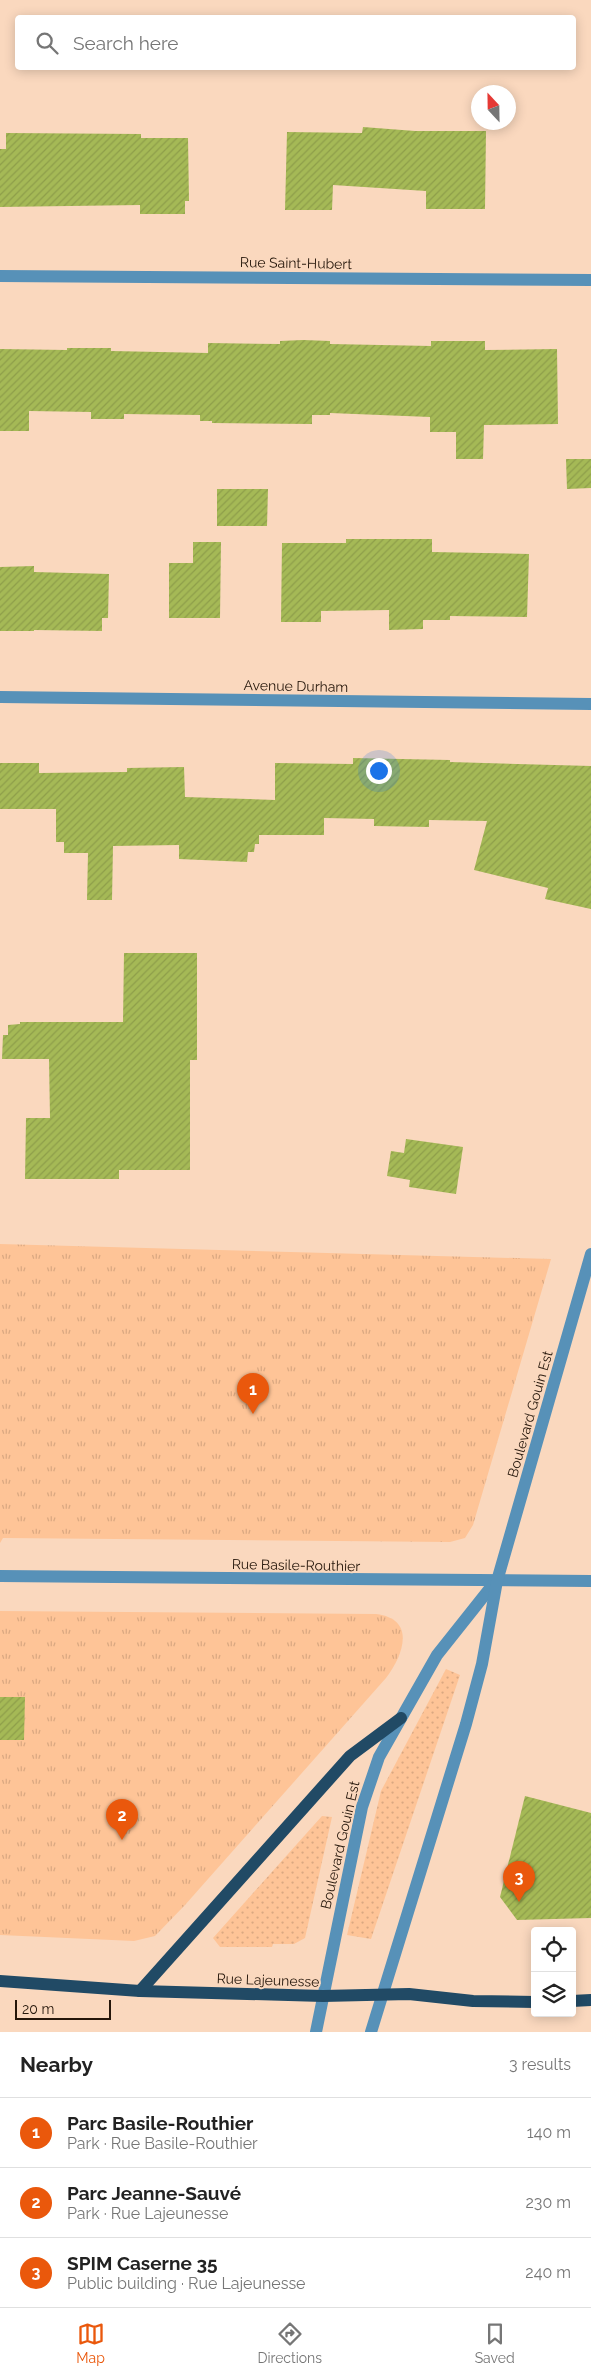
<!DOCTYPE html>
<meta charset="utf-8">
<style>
:root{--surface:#fff;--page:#f6f6f6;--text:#222;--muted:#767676;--line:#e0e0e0;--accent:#ea580c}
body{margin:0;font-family:Raleway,sans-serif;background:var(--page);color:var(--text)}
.controls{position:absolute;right:15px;bottom:15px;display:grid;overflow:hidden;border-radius:5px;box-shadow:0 2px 12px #0003}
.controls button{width:45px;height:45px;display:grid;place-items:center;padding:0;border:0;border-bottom:1px solid var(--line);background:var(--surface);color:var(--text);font:25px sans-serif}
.compass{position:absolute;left:471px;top:85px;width:45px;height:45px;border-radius:50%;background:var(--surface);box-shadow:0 2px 12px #0003;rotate:338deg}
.scale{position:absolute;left:15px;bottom:12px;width:96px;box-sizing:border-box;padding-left:5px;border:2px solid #25160a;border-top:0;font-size:14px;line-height:18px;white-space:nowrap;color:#25160a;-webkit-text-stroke:4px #fad8be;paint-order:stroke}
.you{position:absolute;left:378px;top:770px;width:18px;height:18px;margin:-12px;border:4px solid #fff;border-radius:50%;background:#1a73e8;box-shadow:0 0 0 8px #1a73e833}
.badge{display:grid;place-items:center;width:32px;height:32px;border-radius:50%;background:var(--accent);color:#fff;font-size:16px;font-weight:700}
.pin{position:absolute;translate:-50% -41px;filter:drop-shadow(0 1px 2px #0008)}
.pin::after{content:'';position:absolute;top:26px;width:18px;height:15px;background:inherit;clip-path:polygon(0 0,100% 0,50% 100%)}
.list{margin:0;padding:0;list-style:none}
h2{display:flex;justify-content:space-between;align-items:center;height:65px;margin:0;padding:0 20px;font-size:21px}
h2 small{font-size:16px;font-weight:400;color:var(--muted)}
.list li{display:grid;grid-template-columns:32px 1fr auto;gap:15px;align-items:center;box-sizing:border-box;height:70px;padding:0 20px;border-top:1px solid var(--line)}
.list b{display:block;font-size:19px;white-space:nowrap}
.list p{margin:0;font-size:16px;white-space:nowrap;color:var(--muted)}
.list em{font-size:16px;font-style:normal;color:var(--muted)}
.icon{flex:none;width:28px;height:28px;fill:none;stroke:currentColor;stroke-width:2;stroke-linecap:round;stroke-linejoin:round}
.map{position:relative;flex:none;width:591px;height:2032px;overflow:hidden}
.search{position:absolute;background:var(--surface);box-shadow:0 2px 12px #0003;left:15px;right:15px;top:15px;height:55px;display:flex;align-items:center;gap:12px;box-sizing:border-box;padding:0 18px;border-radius:5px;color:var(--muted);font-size:19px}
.sheet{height:275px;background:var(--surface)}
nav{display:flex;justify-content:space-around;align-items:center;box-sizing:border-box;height:70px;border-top:1px solid var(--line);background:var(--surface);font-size:14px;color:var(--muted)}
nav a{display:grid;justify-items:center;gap:2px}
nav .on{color:var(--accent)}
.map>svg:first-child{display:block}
.grass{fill:url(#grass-dots)}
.park{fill:url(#park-tufts)}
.building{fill:url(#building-hatch)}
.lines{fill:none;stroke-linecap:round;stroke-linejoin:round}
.minor{stroke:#5791b8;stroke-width:12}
.major{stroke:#214a65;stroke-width:12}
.labels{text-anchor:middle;stroke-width:4;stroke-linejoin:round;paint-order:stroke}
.street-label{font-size:14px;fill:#25160a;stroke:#fad8be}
</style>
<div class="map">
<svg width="591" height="2032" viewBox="0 0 591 2032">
<defs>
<pattern id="grass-dots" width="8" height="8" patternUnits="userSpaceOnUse" patternTransform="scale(1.25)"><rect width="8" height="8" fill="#fec497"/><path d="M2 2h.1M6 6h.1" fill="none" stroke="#daa881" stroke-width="1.8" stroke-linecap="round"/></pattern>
<pattern id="park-tufts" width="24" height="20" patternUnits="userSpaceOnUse" patternTransform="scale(1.25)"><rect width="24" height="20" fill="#fec497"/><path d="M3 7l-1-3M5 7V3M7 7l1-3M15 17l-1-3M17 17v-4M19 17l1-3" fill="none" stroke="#daa881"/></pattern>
<pattern id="building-hatch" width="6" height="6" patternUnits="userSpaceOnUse" patternTransform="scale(1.25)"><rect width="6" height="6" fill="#a5b956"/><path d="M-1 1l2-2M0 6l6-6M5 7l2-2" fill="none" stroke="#8e9e4a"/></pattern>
</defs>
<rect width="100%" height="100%" fill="#fad8be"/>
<g class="grass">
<polygon points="446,1669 460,1675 371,1939 347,1935 381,1791"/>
<polygon points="322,1816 332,1817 305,1938 294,1944 273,1944 272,1947 220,1947 213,1938"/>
</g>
<g class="park">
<polygon points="0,1244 551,1259 473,1525 465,1538 450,1542 3,1538 0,1543"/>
<path d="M0,1611L376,1614C417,1619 403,1656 386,1678L185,1905L155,1936L134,1941L0,1935Z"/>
</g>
<g class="building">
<polygon points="363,127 415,131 486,131 485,209 426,209 426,191 333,185 332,210 285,210 287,132 362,133"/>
<polygon points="6,133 141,134 141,138 188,138 189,201 185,201 185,214 140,214 140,205 0,207 0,149 6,149"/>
<polygon points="303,340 330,341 330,344 431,346 431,341 485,341 485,350 557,349 558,424 484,425 483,459 456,459 456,432 430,432 430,417 330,413 330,415 312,415 312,424 212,423 212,421 200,421 200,415 124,414 124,419 91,419 91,412 29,411 29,431 0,431 0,349 67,350 67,348 111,348 111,351 208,353 208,343 280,344 280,341"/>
<polygon points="566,459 591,459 591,488 567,489"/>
<polygon points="217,489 268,489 267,526 217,526"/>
<polygon points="346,539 432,539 432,552 529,554 527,617 450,616 450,620 423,620 423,629 389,630 389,610 321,611 321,622 281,622 282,543 346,543"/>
<polygon points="193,542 221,542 220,618 169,618 169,563 193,563"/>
<polygon points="34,566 34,572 109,574 108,618 102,618 102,631 34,630 34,631 0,631 0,567"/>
<polygon points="353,758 450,760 450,762 591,766 591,909 545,899 548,888 474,870 487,821 429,820 429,827 374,826 374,819 324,818 324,835 259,835 259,844 255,844 254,852 248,852 247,862 179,859 179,845 113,846 112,900 87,900 88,853 64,853 64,842 56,842 56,809 0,809 0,763 39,763 39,773 127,772 127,768 184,767 185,797 275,800 275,763 353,764"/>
<polygon points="124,953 197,953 197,1060 190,1060 190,1170 119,1170 119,1179 25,1179 26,1118 50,1118 49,1059 2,1059 3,1035 8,1035 8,1025 20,1024 20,1022 123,1022"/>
<polygon points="406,1139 463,1147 456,1194 409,1187 410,1180 387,1176 391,1151 404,1153"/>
<polygon points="0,1697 25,1697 24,1740 0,1740"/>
<polygon points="525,1796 591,1813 591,1918 517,1920 500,1897"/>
</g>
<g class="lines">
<g class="minor">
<polyline points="0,276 591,280"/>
<polyline points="0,697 591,704"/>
<polyline points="0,1576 591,1581"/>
<polyline points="316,2032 362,1807 379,1757 437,1655 495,1582"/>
<polyline points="371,2032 466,1724 482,1664 497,1581 591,1254"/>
</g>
<g class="major">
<polyline points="0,1981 140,1991 323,1996 409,1994 473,2001 535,2002"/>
<polyline points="140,1991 350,1756 401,1718"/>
<polyline points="572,2001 591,2000"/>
</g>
</g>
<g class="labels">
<g class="street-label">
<text transform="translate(296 263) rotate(1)" y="5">Rue Saint-Hubert</text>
<text transform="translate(296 686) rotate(1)" y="5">Avenue Durham</text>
<text transform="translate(530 1414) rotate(-74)" y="5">Boulevard Gouin Est</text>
<text transform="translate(296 1565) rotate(1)" y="5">Rue Basile-Routhier</text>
<text transform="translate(340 1845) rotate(-77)" y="5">Boulevard Gouin Est</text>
<text transform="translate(268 1980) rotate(2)" y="5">Rue Lajeunesse</text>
</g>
</g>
</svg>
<div class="controls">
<button><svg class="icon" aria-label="locate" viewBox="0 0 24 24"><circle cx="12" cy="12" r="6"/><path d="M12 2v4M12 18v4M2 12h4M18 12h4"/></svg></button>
<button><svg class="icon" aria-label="layers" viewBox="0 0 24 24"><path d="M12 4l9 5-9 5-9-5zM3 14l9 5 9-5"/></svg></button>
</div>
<svg class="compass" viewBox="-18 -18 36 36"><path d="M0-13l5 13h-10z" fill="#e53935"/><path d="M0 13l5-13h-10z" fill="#767676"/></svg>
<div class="scale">20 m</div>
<div class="you"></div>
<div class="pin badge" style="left:253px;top:1414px">1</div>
<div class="pin badge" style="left:122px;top:1840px">2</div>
<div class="pin badge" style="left:519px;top:1902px">3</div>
<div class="search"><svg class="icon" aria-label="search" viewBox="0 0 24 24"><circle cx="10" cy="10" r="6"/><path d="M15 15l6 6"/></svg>Search here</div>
</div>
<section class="sheet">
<h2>Nearby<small>3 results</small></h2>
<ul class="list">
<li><span class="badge">1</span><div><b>Parc Basile-Routhier</b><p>Park · Rue Basile-Routhier</p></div><em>140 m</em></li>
<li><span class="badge">2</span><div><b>Parc Jeanne-Sauvé</b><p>Park · Rue Lajeunesse</p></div><em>230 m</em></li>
<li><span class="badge">3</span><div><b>SPIM Caserne 35</b><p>Public building · Rue Lajeunesse</p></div><em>240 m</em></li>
</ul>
</section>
<nav>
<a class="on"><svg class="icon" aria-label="map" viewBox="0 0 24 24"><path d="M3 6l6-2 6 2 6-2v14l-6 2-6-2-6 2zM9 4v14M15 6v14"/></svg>Map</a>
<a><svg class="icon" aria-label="directions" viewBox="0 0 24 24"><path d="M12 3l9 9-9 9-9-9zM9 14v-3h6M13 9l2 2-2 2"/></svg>Directions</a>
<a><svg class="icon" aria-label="saved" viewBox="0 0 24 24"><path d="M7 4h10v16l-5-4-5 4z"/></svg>Saved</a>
</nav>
